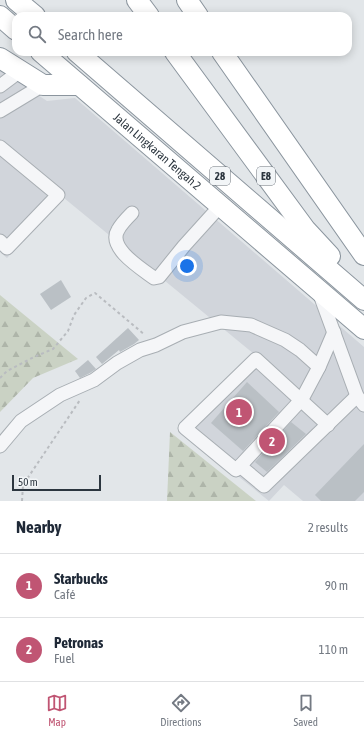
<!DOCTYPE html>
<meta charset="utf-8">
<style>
:root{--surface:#fff;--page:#f2f2f3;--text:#1f2937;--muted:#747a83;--line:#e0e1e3;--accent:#c05573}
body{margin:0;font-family:"Asap Condensed",sans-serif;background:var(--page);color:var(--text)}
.scale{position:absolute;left:12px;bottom:10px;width:89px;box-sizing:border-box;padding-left:4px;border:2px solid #2c363f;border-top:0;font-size:11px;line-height:14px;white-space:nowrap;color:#2c363f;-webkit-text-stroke:3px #f2f5f7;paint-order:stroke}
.you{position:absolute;left:187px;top:266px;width:14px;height:14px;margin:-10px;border:3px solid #fff;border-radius:50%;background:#1a73e8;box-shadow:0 0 0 6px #1a73e833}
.badge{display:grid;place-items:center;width:26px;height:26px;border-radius:50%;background:var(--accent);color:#fff;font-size:13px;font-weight:700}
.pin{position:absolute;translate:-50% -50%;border:2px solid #fff;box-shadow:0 1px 4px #0006}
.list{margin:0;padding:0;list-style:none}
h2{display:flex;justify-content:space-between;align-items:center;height:52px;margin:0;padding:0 16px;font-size:17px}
h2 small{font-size:13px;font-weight:400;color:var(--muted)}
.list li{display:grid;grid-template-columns:26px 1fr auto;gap:12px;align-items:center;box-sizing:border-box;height:64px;padding:0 16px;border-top:1px solid var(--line)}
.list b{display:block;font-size:15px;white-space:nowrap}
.list p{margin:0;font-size:13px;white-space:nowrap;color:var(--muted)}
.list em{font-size:13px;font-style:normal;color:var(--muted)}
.icon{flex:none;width:22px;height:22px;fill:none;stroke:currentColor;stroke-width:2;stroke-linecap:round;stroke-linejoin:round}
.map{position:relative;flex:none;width:364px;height:501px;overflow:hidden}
.search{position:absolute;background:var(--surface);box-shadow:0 2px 10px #0003;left:12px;right:12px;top:12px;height:44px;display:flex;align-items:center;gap:10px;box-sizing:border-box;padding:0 14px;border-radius:12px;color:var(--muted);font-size:15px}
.sheet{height:180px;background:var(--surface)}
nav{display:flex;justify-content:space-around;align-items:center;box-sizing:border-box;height:56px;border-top:1px solid var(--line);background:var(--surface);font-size:11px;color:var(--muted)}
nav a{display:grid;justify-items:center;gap:2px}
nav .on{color:var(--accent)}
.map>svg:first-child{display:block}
.built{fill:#d1d5db}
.forest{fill:url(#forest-firs)}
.building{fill:#bac0c5}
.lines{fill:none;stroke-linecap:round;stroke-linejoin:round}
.minor-casing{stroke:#a8aeb3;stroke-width:15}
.highway-casing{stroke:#8b959e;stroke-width:22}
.path{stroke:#b9bcc0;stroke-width:2;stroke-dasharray:3 3;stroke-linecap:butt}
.minor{stroke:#f5f6f8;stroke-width:13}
.highway{stroke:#fff;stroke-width:20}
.labels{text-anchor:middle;stroke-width:3;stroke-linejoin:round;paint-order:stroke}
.shield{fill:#f2f5f7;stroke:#676f76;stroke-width:1}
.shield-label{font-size:11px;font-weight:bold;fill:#2c363f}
.street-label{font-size:12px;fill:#2c363f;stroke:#f2f5f7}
</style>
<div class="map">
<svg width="364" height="501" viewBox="0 0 364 501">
<defs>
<pattern id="forest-firs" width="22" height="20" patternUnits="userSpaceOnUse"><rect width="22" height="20" fill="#cad2c4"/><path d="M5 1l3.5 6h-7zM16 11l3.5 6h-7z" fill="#aeb5a9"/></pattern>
</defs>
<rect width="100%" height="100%" fill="#e2e6e9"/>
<polygon class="built" points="0,70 47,101 75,98 364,347 364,501 303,501 284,485 269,501 179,429 254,354 64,198 7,258 0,252"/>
<g class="forest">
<polygon points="0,295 78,359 33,378 0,412"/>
<polygon points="170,432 256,501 167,501"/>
</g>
<g class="building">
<polygon points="61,280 71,297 51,310 40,294"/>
<polygon points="128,328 139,340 134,344 120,352 119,350 102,364 96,357"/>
<polygon points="88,360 96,369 90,373 80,378 75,371"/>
<polygon points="247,382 279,412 243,451 211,423"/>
<polygon points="291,422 306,434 267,472 255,462"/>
<polygon points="364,444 364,492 355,501 321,501 315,495"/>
</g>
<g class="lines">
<defs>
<g id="minor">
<polyline points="0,86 20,71"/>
<polyline points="0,111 43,85"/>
<polyline points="0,147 58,195 7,248 0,241"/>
<path d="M132,213C127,218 121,224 118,230C107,248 142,269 154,278L159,277L184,246L221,205"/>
<polyline points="319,292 357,396 364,405"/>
<polyline points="334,332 319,367 302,399 240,466 264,486 357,396"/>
<polyline points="0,446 21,421 60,395 94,380 117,363 140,350 156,345 183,332 221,322 251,325 285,340 300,350 319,367"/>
<polyline points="240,466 236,470 185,428 256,359 328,425"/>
</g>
<g id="highway">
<polyline points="16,0 35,16"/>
<polyline points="137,0 149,16"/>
<polyline points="187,0 198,16"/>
<polyline points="0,16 16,30"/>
<path id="s1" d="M41,52L364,329"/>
<polyline points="77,52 364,300"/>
<polyline points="175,52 305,229 330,256"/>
<polyline points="222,52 364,255"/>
<polyline points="0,58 43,85 79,85"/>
</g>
</defs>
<use href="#minor" class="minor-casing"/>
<use href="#highway" class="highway-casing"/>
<g class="path">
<polyline points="0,378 7,371 34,357 53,349 68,331 74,315 86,298 95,293 145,335"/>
<polyline points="22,501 23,485 80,400"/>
</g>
<use href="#minor" class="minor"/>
<use href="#highway" class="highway"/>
</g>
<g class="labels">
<g class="shield">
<rect x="210" y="167" width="20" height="18" rx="3"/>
<rect x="257" y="167" width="18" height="18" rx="3"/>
</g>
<g class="shield-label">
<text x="220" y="180">28</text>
<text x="266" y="180">E8</text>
</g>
<g class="street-label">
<text dy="4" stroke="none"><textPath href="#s1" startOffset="153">Jalan Lingkaran Tengah 2</textPath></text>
</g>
</g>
</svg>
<div class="scale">50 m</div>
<div class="you"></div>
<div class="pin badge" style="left:239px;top:412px">1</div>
<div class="pin badge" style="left:272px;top:441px">2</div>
<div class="search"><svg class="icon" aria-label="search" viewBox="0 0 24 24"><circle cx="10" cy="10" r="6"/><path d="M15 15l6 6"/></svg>Search here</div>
</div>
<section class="sheet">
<h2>Nearby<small>2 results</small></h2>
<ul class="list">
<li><span class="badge">1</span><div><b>Starbucks</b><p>Café</p></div><em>90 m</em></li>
<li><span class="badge">2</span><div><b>Petronas</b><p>Fuel</p></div><em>110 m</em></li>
</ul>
</section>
<nav>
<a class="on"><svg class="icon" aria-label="map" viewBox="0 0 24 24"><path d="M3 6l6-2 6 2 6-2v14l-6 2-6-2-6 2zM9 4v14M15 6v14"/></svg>Map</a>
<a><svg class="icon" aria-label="directions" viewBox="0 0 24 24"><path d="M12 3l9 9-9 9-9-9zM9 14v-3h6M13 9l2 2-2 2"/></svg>Directions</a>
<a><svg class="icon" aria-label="saved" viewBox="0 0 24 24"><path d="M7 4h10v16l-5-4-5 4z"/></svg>Saved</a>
</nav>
